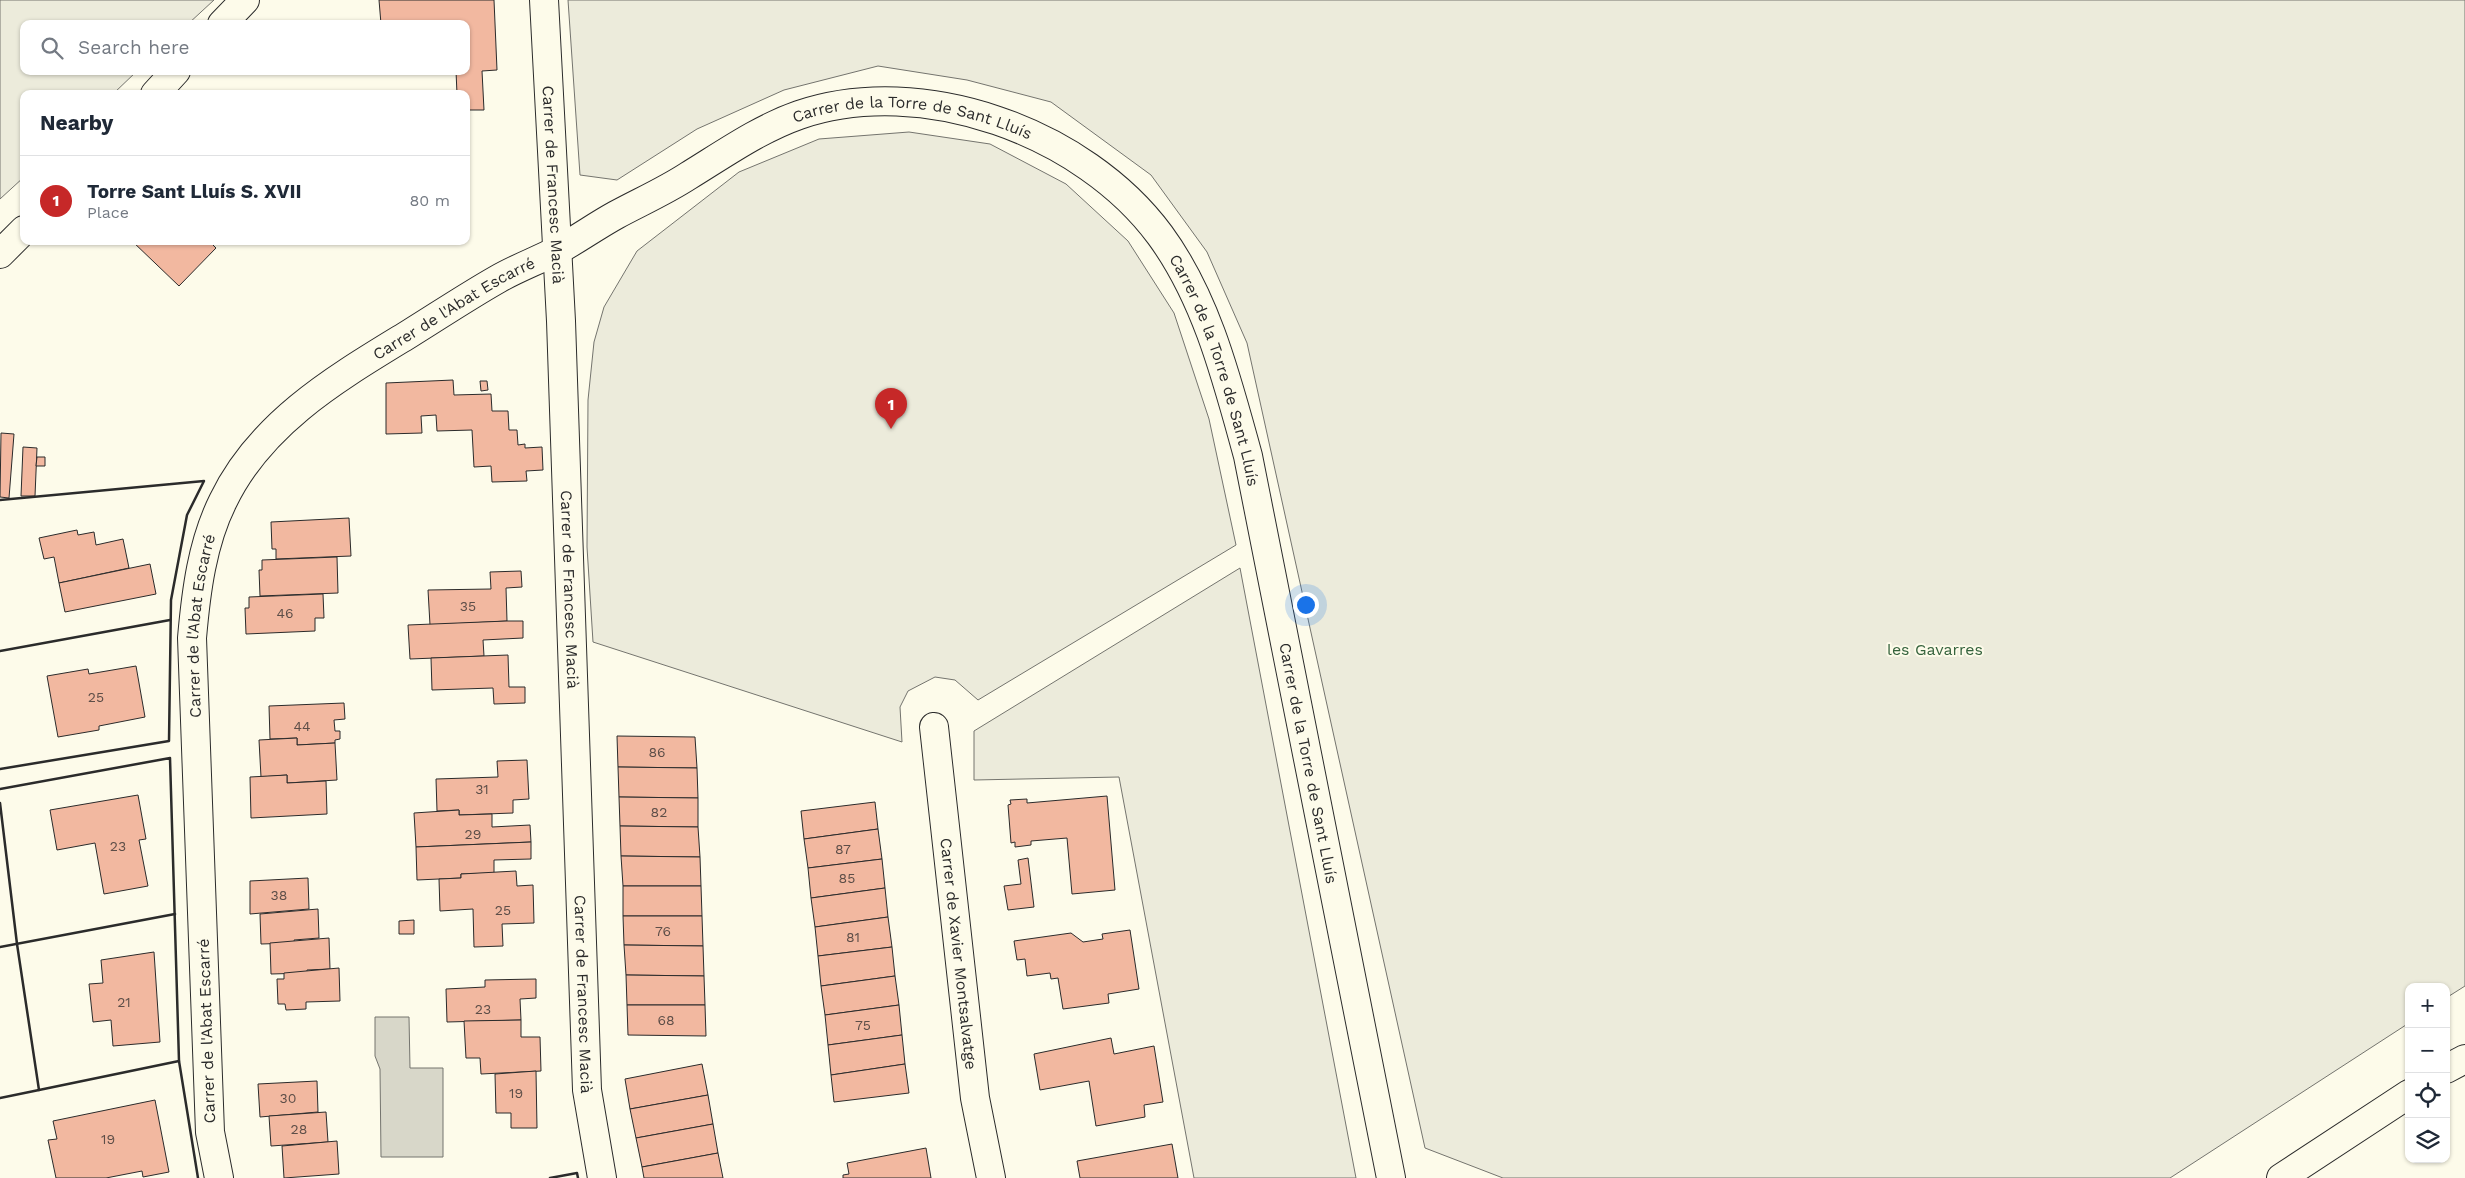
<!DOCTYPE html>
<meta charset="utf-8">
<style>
:root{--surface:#fff;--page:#f2f2f3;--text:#1f2937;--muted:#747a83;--line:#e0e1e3;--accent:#c62828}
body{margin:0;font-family:"Work Sans",sans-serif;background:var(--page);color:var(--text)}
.controls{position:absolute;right:15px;bottom:15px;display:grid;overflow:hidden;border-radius:10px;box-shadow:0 1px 4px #0004}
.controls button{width:45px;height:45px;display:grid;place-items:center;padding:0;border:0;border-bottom:1px solid var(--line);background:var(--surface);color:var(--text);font:25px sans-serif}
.you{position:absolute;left:1305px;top:604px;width:18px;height:18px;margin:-12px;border:4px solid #fff;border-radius:50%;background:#1a73e8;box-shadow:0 0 0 8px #1a73e833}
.badge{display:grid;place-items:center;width:32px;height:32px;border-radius:50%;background:var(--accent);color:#fff;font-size:16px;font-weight:700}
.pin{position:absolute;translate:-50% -41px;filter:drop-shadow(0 1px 2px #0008)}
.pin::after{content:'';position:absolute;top:26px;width:18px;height:15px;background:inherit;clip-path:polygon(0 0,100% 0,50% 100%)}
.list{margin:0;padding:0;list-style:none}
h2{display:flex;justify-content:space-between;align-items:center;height:65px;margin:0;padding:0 20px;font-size:21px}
h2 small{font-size:16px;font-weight:400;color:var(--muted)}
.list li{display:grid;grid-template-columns:32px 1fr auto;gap:15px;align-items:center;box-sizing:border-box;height:90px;padding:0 20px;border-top:1px solid var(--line)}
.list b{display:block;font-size:19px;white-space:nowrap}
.list p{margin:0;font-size:16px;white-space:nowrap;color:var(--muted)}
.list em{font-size:16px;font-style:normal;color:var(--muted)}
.icon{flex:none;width:28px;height:28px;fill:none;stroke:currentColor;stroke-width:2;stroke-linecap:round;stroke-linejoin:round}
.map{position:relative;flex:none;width:2465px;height:1178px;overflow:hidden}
.search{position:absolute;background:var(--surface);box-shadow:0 1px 4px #0004;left:20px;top:20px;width:450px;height:55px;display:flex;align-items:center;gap:12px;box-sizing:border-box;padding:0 18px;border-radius:10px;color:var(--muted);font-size:19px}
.panel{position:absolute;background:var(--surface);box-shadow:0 1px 4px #0004;left:20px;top:90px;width:450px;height:155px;border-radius:10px}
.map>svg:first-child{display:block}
.green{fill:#ecebdb;stroke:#74746e}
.water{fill:#d8d7c9;stroke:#74746e}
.building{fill:#f2b8a0;stroke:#2b2b2b}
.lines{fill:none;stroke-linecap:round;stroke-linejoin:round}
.street-casing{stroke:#2b2b2b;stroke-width:30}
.street{stroke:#fdfbea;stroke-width:28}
.wall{stroke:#2b2b2b;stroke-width:2.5}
.labels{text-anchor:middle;stroke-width:4;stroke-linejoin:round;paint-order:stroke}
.number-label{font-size:14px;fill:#5d4e48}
.street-label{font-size:16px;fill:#2b2b2b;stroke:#fdfbea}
.park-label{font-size:16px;fill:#34623c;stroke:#fdfbea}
</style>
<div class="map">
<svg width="2465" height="1178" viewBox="0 0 2465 1178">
<rect width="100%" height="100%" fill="#fdfbea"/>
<g class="green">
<polygon points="0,0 214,0 188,24 24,24 24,71 137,71 113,94 24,94 24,177 0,199"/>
<polygon points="568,0 2465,0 2465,986 2446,998 2446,987 2409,987 2409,1023 2170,1178 1503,1178 1425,1148 1247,343 1207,252 1151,175 1051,102 967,80 878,66 784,90 697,129 617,180 580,175"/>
<polygon points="909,132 990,144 1066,184 1128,241 1174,313 1209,419 1236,545 978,700 955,680 935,677 908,691 900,707 902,742 593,642 587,547 588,400 594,342 604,307 637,251 739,172 819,139"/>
<polygon points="1240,568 1356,1178 1194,1178 1119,777 974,780 974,731"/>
</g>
<polygon class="water" points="375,1017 409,1017 410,1068 443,1068 443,1157 381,1157 380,1069 375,1056"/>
<g class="building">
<polygon points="379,0 494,0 497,70 482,71 484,110 466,110 466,94 457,94 456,71 466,71 466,24 381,24"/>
<polygon points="132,241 209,241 216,248 179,286"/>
<polygon points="453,380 454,395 491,394 492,411 508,411 509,430 517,430 518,445 525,444 525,448 542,447 543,470 526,471 527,481 492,482 491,466 474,467 472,430 437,431 436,415 421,416 422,433 386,434 386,383"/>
<polygon points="480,381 487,381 488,390 481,391"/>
<polygon points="1,433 14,434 9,498 0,497"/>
<polygon points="23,447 37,448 35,496 21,496"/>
<polygon points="37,457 45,457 45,466 36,466"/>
<polygon points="349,518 351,556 276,559 276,549 272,549 271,522"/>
<polygon points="77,530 78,535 94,532 96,545 123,539 129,568 59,583 54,557 44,559 39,538"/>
<polygon points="337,557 338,593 260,596 259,570 262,570 262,560"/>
<polygon points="150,564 156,594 65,612 59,583"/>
<polygon points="521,571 522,587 506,588 507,621 430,625 428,590 491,589 490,572"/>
<polygon points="323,594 324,618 315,618 315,631 246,634 245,608 249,608 249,597"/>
<polygon points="507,621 523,621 523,638 483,640 484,656 410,659 408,625"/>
<polygon points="508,655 509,687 525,687 525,703 494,704 493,688 432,690 431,658"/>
<polygon points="136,666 145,717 99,726 99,730 58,737 47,676 88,669 89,674"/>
<polygon points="344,703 345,719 334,720 335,731 340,731 340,739 335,740 335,743 297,745 297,738 270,739 269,706"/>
<polygon points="617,736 695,737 697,768 618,767"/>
<polygon points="297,738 297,745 335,743 337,780 287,783 287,775 261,777 259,740"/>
<polygon points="527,760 529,799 513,800 513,813 459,815 459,810 437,811 436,779 498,777 497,761"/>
<polygon points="618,767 697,768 698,798 619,797"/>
<polygon points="287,775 287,783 326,781 327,814 251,818 250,777"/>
<polygon points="138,795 146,839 139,840 148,886 104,894 95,843 57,850 50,810"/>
<polygon points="1107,796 1115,890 1072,894 1067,838 1031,841 1031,845 1015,847 1015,842 1011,843 1008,805 1011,804 1010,800 1027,799 1027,803"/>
<polygon points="619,797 698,798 698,827 620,826"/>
<polygon points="875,802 878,829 804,839 801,811"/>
<polygon points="459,810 459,815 492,814 492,827 530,825 531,842 416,847 414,813"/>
<polygon points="620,826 698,827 700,857 621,856"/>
<polygon points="878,829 882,859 808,868 804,839"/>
<polygon points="531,842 531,859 494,860 494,873 461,874 461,878 417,880 416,847"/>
<polygon points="621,856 700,857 701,886 623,886"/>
<polygon points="1028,858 1034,907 1008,910 1004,886 1021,884 1018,860"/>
<polygon points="882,859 885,888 811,898 808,868"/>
<polygon points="516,871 517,886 533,885 534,923 502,924 503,946 474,947 473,909 440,911 439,879 461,878 461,874"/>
<polygon points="308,878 309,909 250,914 250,881"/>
<polygon points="623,886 701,886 702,916 623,916"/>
<polygon points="885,888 888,917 815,927 811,898"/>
<polygon points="318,909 319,938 294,940 295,943 261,944 260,914"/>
<polygon points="623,916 702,916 703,946 624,945"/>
<polygon points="888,917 892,947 818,956 815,927"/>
<polygon points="414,920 414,934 399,934 399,921"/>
<polygon points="1130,930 1139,989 1108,994 1109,1003 1063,1009 1058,978 1051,979 1050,973 1027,976 1025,959 1017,960 1014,941 1071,933 1083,942 1103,939 1102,934"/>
<polygon points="329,938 330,969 307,970 307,973 271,974 270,943"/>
<polygon points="624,945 703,946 704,976 626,975"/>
<polygon points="892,947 895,976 821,986 818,956"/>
<polygon points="154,952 160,1042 113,1046 111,1020 93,1022 89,984 103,983 101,960"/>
<polygon points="339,968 340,1001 306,1002 306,1009 286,1010 285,1004 278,1004 277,979 284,979 284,973"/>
<polygon points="626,975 704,976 705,1005 627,1005"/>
<polygon points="895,976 899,1005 825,1015 821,986"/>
<polygon points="536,979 536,998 520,999 521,1020 447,1022 446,989 485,987 485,980"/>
<polygon points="627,1005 705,1005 706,1036 628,1035"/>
<polygon points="899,1005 902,1035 828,1045 825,1015"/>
<polygon points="521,1020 521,1037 540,1037 541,1071 481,1074 480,1058 466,1058 464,1021"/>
<polygon points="902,1035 905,1064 831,1075 828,1045"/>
<polygon points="1111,1038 1114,1054 1154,1046 1163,1102 1144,1105 1145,1117 1096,1126 1089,1081 1040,1090 1034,1054"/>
<polygon points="702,1064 708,1095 630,1109 625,1079"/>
<polygon points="905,1064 909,1093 834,1102 831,1075"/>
<polygon points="536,1071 537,1128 511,1128 511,1113 496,1113 495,1074"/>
<polygon points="317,1081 318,1112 260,1117 258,1084"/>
<polygon points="708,1095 713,1124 636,1138 630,1109"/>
<polygon points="155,1100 169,1172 143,1177 142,1171 106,1178 56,1178 48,1140 57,1139 53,1121"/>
<polygon points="326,1112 328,1142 271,1146 269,1116"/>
<polygon points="713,1124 718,1153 642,1167 636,1138"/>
<polygon points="337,1141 339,1174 284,1178 282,1146"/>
<polygon points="1172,1144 1178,1178 1080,1178 1077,1161"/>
<polygon points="926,1148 931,1178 843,1178 843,1175 849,1174 847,1163"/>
<polygon points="718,1153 723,1178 644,1178 642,1167"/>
</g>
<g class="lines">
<defs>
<g id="street">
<path id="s1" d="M544,0L561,321L587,1090L602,1178"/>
<polyline points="222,24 245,0"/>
<polyline points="155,94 176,71"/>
<polyline points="0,254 24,230"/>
<path id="s2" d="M934,727L975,1098L991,1178"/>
<polyline points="2446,1069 2465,1059"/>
<path id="s3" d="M219,1178L210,1132L192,638C196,592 202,543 223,501C261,422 337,378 409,334C438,316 468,296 498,279C517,268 539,260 558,250C578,239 596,226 616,215C640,202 665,191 688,176C724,154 759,129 799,115C922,73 1084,132 1160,235C1207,299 1227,380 1248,456L1391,1178"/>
<polyline points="2281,1178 2409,1094"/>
</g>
</defs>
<use href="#street" class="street-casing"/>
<use href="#street" class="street"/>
<g class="wall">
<polyline points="0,500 204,481 187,515 171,600 169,741 0,769"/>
<polyline points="0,651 170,620"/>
<polyline points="0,789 170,758 179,1061 198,1178"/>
<polyline points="0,803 17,944 39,1090 0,1098"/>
<polyline points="0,947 175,914"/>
<polyline points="39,1090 179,1061"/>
<polyline points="550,1178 577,1173 578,1178"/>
</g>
</g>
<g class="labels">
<g class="number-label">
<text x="468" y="611">35</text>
<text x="285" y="618">46</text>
<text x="96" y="702">25</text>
<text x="302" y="731">44</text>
<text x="657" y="757">86</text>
<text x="482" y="794">31</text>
<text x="659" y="817">82</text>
<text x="473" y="839">29</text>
<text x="118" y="851">23</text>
<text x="843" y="854">87</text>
<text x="847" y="883">85</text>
<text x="279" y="900">38</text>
<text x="503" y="915">25</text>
<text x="663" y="936">76</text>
<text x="853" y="942">81</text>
<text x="124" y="1007">21</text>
<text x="483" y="1014">23</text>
<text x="666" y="1025">68</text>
<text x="863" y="1030">75</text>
<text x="516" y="1098">19</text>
<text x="288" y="1103">30</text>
<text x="299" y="1134">28</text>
<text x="108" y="1144">19</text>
</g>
<g class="street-label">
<text dy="6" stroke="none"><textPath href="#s3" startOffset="1500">Carrer de la Torre de Sant Lluís</textPath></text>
<text dy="6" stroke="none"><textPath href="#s1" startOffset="185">Carrer de Francesc Macià</textPath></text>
<text dy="6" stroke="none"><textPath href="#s3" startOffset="988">Carrer de l'Abat Escarré</textPath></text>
<text dy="6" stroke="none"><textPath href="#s3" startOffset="1935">Carrer de la Torre de Sant Lluís</textPath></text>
<text dy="6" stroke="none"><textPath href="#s1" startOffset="590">Carrer de Francesc Macià</textPath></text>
<text dy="6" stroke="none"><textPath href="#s3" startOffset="554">Carrer de l'Abat Escarré</textPath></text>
<text dy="6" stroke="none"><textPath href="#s3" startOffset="2340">Carrer de la Torre de Sant Lluís</textPath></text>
<text dy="6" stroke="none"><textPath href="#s2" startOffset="228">Carrer de Xavier Montsalvatge</textPath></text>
<text dy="6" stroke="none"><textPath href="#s1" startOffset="995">Carrer de Francesc Macià</textPath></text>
<text transform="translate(206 1031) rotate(-92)" y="6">Carrer de l'Abat Escarré</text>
</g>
<g class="park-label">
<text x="1935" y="655">les Gavarres</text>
</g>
</g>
</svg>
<div class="controls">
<button>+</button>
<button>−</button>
<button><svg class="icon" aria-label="locate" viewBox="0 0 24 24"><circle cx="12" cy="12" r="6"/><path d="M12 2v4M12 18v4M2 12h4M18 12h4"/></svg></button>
<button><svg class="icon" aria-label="layers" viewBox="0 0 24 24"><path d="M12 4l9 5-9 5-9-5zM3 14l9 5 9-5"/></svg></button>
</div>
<div class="you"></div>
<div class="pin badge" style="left:891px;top:429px">1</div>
<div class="search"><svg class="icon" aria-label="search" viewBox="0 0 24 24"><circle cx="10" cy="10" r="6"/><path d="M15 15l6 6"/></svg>Search here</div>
<section class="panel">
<h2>Nearby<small></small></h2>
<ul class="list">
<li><span class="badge">1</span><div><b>Torre Sant Lluís S. XVII</b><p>Place</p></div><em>80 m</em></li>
</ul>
</section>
</div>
